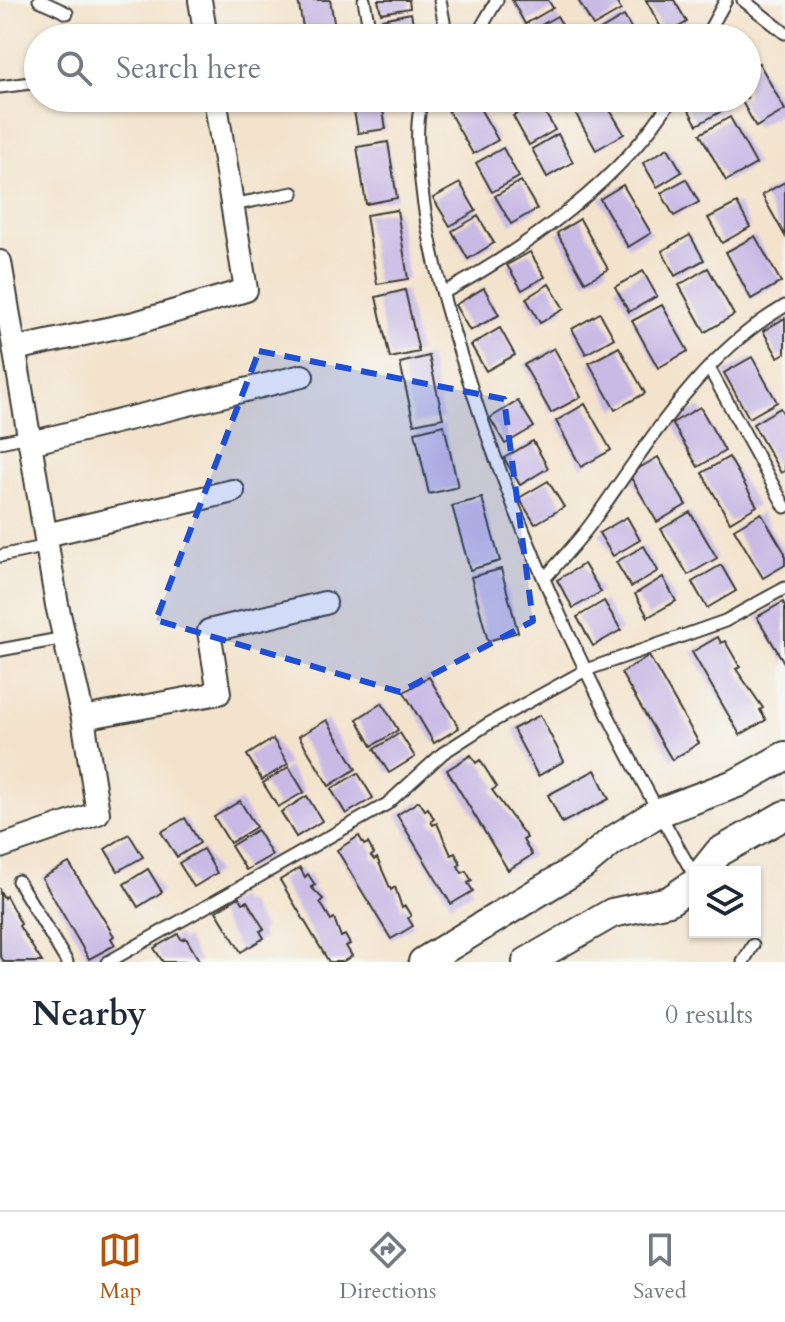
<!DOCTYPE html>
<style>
:root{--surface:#fff;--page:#f6f6f7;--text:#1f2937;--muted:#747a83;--line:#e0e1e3;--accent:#b45309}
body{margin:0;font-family:Cardo,serif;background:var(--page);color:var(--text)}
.controls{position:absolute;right:24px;bottom:24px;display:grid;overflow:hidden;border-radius:0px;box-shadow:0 2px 6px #0004}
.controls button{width:72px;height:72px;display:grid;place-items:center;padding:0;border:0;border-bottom:2px solid var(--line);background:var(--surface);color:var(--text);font:40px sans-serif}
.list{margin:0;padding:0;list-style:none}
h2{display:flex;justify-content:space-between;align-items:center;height:104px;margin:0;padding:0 32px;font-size:34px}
h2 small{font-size:26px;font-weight:400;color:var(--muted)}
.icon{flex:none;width:44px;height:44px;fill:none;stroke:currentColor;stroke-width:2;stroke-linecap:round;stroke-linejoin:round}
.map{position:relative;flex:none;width:785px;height:962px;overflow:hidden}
.search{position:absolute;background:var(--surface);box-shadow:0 2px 6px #0004;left:24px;right:24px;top:24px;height:88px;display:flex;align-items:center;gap:20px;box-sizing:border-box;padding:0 28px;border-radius:44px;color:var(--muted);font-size:30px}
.sheet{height:248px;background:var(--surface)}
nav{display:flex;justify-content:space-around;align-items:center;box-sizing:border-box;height:112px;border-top:2px solid var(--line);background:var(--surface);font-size:22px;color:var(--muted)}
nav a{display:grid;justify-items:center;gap:4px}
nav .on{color:var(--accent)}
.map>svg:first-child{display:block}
.building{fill:#c9bae5}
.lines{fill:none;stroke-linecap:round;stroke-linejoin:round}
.service-casing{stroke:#3c3a36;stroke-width:15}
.minor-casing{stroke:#3c3a36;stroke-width:26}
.tertiary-casing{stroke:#3c3a36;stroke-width:32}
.service{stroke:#fff;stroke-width:11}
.minor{stroke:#fff;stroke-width:22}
.tertiary{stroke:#fff;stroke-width:28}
.marked{fill:#1d4ed8;fill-opacity:0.2;stroke:#1d4ed8;stroke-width:6;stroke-dasharray:16 10;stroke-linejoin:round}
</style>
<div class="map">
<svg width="785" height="962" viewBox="0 0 785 962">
<rect width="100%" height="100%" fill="#f6f6f2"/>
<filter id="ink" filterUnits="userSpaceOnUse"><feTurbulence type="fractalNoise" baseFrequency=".0125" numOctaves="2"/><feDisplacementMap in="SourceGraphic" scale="16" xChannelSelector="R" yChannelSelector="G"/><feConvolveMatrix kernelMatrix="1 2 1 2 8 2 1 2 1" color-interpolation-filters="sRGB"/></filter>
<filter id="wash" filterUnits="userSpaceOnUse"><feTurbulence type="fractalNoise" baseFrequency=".006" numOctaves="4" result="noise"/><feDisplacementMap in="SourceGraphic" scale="32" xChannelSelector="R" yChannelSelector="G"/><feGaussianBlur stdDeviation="1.8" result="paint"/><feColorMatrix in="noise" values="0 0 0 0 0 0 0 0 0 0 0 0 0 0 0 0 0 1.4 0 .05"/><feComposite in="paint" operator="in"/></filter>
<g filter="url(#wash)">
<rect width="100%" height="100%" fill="#f3e3cc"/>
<g id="blocks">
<g class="building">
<polygon points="298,0 330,0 337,38 305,38"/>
<polygon points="378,0 409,0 410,8 381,13"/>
<polygon points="512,0 548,0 553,8 525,24"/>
<polygon points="578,0 615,0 621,10 593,26"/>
<polygon points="646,0 674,0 687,22 665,35"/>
<polygon points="411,13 416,38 385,38 382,19"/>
<polygon points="557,16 570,38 533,38 529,32"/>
<polygon points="624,16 637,38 600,38 597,32"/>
<polygon points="759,63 785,110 756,127 740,98 747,98 747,70"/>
<polygon points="365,98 381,98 386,129 358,133 352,100"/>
<polygon points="441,98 474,98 498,140 473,154"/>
<polygon points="567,98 603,98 624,134 596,150"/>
<polygon points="687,98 719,98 725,109 697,125 683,100"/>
<polygon points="539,102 555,130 529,145 513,116"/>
<polygon points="730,117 756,164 726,181 700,134"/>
<polygon points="558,134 573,162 547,177 532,149"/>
<polygon points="388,142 397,198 366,204 357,147"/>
<polygon points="503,148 519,177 492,192 476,163"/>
<polygon points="668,148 682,172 657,187 643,163"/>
<polygon points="686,179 699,202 674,216 661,193"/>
<polygon points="521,181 537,209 511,224 495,196"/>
<polygon points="785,182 785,236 762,195"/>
<polygon points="460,183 476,211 450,226 433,198"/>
<polygon points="623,185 651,233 628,247 600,199"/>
<polygon points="737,203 750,227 722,243 708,218"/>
<polygon points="397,210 408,279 377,284 366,215"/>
<polygon points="478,216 494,243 468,259 452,231"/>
<polygon points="580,219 608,269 585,282 557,233"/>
<polygon points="690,235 704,260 675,276 662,251"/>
<polygon points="755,236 781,282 751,299 726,252"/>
<polygon points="530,252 545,277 522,290 507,265"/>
<polygon points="708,268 734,315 705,332 679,285"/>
<polygon points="643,271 657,296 629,312 615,287"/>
<polygon points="549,284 564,309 540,323 526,298"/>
<polygon points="484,288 499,315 470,331 455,305"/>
<polygon points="405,290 419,352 390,358 376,297"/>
<polygon points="662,305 688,351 658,368 632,321"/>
<polygon points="600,313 614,338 586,354 572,329"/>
<polygon points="785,318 785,353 778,357 763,331"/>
<polygon points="500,328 515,355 486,371 471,345"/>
<polygon points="619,347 645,393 615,410 589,363"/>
<polygon points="554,348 581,397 551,413 524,365"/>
<polygon points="429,356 443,418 414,424 400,363"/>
<polygon points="752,357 777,402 749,418 724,373"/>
<polygon points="518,401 534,427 505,444 490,418"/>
<polygon points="585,404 611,450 581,467 556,421"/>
<polygon points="700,407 725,451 698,467 672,423"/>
<polygon points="780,408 785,416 785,471 781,473 753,424"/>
<polygon points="444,425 458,487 429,494 415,432"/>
<polygon points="533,441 548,468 520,485 504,458"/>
<polygon points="658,457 686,505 657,522 629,474"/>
<polygon points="729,457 757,506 730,522 702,473"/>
<polygon points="548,481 564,507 535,524 519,498"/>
<polygon points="482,498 500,561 470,570 452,506"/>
<polygon points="690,512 717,558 688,575 661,529"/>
<polygon points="761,513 785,553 785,565 763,578 734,529"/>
<polygon points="627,517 640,540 613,556 599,533"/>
<polygon points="644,546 658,571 631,587 616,562"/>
<polygon points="584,564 601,592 573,608 557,580"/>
<polygon points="721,565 736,591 707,608 692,582"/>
<polygon points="501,569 518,632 488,641 471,577"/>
<polygon points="663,577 676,601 648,617 635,594"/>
<polygon points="604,601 621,630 593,646 577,617"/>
<polygon points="783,602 785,606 785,664 757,617"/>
<polygon points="718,637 721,643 725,641 740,667 736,669 763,708 760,710 766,720 740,735 692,652"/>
<polygon points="649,656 699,743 672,760 621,673"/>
<polygon points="429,677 459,728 434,743 404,692"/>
<polygon points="382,703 398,730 372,746 357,719"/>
<polygon points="540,715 564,761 538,776 513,729"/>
<polygon points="327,720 356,769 329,786 299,736"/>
<polygon points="400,733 415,757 389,773 374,749"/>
<polygon points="273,739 288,764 262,780 247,755"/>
<polygon points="471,755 476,763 480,760 497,787 492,790 527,838 523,840 532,855 508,870 447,770"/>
<polygon points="289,767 304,792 278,807 263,783"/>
<polygon points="595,770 609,799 562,823 548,795"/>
<polygon points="358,773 373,798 346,814 331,789"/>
<polygon points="307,796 322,821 296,837 281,812"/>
<polygon points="240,801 256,827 230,843 214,817"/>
<polygon points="419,801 425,810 428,808 434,819 431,821 433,825 437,823 451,855 455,853 461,864 458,866 462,873 466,871 472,881 468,883 473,891 451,904 397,815"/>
<polygon points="185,818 200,843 177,857 161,832"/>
<polygon points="257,830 272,855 246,870 231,846"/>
<polygon points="129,834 143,857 118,871 105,849"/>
<polygon points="359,836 364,845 368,843 374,854 371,856 374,860 377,858 391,890 395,887 402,908 405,906 411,916 408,918 413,926 391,939 337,850"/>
<polygon points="203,849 217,873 194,887 179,863"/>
<polygon points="69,863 114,936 111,938 115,945 89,959 42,878"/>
<polygon points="300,868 305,877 308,874 315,885 311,887 323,899 320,902 331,920 334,918 341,937 345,935 350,944 346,946 352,956 342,962 329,962 280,880"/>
<polygon points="148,869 162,892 138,907 124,884"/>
<polygon points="0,891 4,898 6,896 21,924 19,926 42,962 4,962 0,955"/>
<polygon points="239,897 243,903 247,901 264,929 260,931 264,938 241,952 216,911"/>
<polygon points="178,934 182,940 186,938 200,962 163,962 154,948"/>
</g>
</g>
</g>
<g filter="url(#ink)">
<use href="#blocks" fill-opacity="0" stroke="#3c3a36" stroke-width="2"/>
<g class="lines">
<defs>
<g id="service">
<polyline points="39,0 67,13"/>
<polyline points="364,0 371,38"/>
<polyline points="440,0 447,38"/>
<polyline points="743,0 785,33"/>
<polyline points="475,38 497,0"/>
<polyline points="705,38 726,0"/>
<polyline points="0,87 38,82"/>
<path d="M424,98C414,115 418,161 421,181C428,251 449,320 471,387C526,558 606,721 695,877"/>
<polyline points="232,205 293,193"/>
<path d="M443,293C524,250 624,178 672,98"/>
<polyline points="709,368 785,507"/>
<polyline points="0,442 29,436"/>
<polyline points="0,556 48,546"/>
<path d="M545,578C561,559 579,541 593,521C649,443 699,356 785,306"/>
<polyline points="0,650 65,638"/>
<polyline points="18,881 67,962"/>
<polyline points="108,962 387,804 443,753 488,724 586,670 725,621 785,588"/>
<polyline points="743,962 753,945"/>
</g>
<g id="minor">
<polyline points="200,0 206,38"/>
<polyline points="0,262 57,605 83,718 98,813 0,847"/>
<polyline points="15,349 135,323 246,290 215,98"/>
<polyline points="30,443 302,376"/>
<polyline points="46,535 233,491"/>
<polyline points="83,718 219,693 209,631 325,603"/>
</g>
<g id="tertiary">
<polyline points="703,872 719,852 785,815"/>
<polyline points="423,962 583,865 612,841 657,813 737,783 785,756"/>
<polyline points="527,962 612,913 669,901 695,883"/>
</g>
</defs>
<use href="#service" class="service-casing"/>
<use href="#minor" class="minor-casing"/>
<use href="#tertiary" class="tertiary-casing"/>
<use href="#service" class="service"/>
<use href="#minor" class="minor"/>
<use href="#tertiary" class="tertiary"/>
</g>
</g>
<path class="marked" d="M259,351L504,399L533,621L400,692L156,620Z"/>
</svg>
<div class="controls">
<button><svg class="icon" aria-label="layers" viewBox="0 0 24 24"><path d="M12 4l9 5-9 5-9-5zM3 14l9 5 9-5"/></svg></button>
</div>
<div class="search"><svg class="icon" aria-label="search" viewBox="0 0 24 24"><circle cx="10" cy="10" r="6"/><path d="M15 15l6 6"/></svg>Search here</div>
</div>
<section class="sheet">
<h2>Nearby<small>0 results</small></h2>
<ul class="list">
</ul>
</section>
<nav>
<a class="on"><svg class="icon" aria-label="map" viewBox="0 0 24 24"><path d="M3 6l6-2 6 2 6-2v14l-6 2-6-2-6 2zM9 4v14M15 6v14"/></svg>Map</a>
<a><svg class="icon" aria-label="directions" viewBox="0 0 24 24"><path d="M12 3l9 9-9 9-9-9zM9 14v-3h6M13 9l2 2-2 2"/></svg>Directions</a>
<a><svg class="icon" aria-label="saved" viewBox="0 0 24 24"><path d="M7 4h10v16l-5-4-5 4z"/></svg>Saved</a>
</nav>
